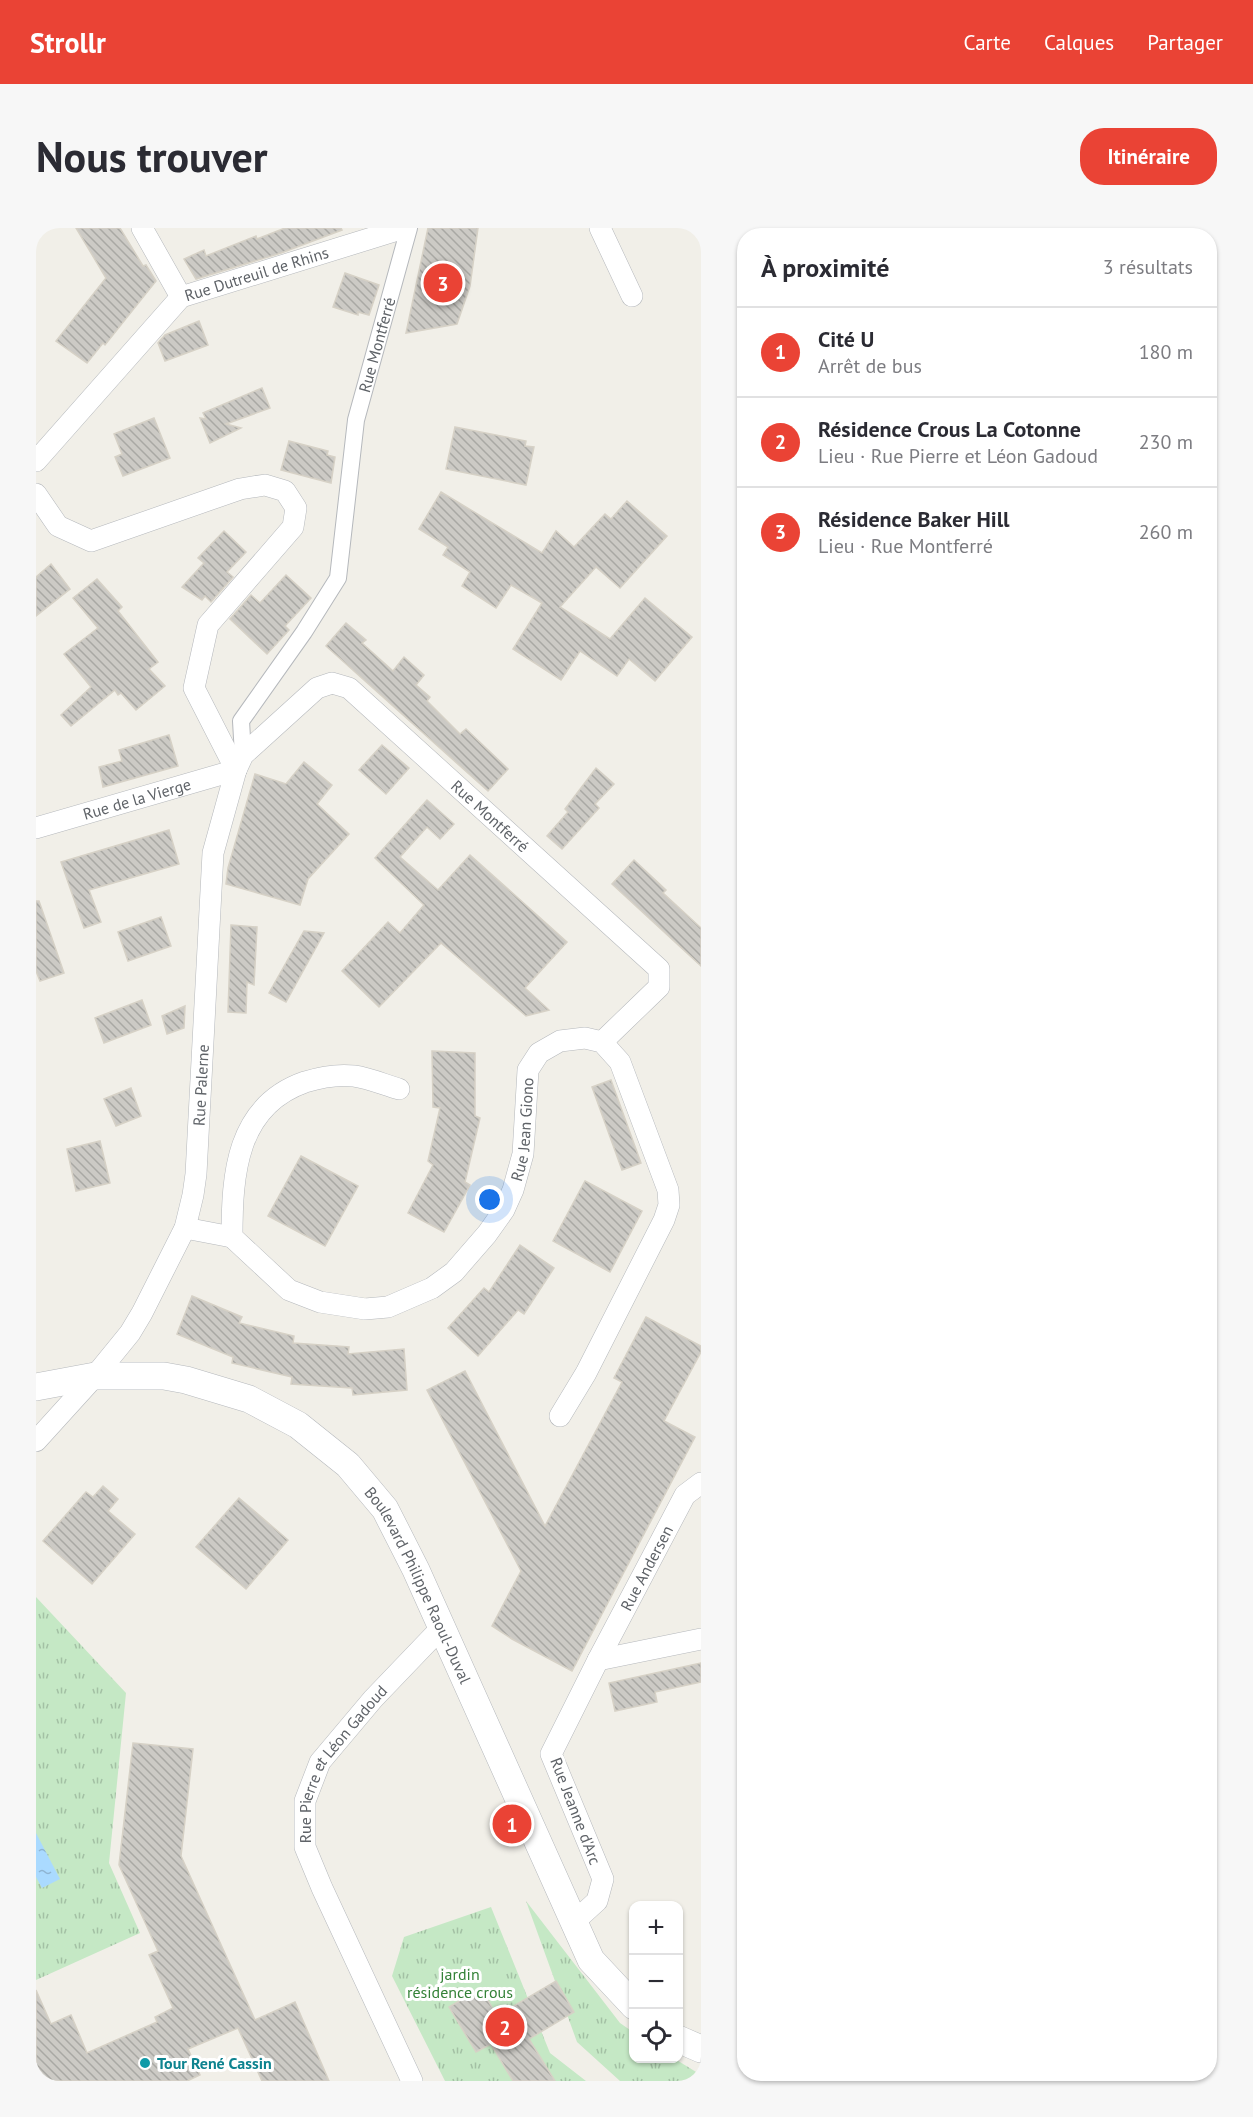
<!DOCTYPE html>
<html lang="fr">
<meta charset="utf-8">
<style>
:root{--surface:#fff;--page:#f7f7f7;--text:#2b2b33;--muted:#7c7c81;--line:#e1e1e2;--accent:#ea4335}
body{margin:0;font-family:"PT Sans",sans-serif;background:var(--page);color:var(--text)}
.controls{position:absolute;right:18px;bottom:18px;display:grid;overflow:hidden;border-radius:12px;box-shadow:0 2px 4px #0004}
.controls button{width:54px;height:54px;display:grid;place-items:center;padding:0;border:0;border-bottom:2px solid var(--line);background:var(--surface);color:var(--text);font:30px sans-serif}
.you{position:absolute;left:454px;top:972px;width:21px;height:21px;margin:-15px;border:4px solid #fff;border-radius:50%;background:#1a73e8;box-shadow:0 0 0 9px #1a73e833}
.badge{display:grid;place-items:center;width:39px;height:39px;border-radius:50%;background:var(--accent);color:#fff;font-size:20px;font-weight:700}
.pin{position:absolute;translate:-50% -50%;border:3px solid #fff;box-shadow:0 2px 6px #0006}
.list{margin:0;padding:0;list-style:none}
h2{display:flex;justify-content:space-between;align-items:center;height:78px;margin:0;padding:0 24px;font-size:26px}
h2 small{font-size:20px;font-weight:400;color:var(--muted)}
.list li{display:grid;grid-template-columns:39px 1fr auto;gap:18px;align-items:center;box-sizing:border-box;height:90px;padding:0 24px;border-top:2px solid var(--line)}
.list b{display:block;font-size:22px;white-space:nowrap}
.list p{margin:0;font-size:20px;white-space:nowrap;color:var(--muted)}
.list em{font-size:20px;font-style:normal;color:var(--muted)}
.icon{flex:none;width:33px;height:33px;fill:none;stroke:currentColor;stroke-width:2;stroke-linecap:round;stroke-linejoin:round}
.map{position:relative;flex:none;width:665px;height:1853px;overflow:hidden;border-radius:24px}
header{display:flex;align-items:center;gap:36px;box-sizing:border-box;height:84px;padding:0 30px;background:var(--accent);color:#fff}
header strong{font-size:28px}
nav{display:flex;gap:33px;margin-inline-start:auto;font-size:21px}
.intro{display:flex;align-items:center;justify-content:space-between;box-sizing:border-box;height:144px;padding:0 36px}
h1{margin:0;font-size:42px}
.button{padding:15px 27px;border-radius:24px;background:var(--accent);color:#fff;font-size:21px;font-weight:700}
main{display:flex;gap:36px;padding:0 36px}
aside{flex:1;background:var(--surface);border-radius:24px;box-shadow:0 2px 4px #0004}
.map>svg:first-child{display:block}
.park{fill:url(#park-tufts)}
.water{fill:url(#water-ripples)}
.building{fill:url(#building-back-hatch);stroke:#d6d1c6;stroke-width:1.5}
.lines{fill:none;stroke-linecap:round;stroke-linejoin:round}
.pedestrian-casing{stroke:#b5b8bc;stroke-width:18}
.minor-casing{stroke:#b5b8bc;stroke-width:22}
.tertiary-casing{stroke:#b5b8bc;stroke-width:28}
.pedestrian{stroke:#fff;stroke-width:16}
.minor{stroke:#fff;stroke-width:21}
.tertiary{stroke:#fff;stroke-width:27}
.culture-dot{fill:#0f9aa8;stroke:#fff;stroke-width:2}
.labels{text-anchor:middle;stroke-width:6;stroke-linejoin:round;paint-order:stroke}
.street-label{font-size:16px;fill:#5f6368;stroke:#fff}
.park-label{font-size:16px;fill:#348238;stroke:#fff}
.culture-label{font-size:16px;font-weight:bold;fill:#0d838f;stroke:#fff;text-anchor:start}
</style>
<header>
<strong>Strollr</strong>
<nav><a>Carte</a><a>Calques</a><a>Partager</a></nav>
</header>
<div class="intro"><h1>Nous trouver</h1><a class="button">Itinéraire</a></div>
<main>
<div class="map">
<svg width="665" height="1853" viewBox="0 0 665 1853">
<defs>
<pattern id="park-tufts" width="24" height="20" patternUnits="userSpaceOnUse" patternTransform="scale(1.5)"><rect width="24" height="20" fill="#c5e8c5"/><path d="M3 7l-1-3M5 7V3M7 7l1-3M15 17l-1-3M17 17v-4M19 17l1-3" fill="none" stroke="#a3c0a4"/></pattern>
<pattern id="water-ripples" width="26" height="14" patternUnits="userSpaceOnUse" patternTransform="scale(1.5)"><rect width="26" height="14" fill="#aadaff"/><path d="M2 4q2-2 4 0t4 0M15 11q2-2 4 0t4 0" fill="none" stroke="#8eb4d2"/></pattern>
<pattern id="building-back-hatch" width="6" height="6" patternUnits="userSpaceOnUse" patternTransform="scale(1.5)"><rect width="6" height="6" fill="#cccac5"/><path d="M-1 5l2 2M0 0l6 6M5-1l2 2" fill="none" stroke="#a9a8a4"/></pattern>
</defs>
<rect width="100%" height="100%" fill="#f1efe8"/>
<g class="park">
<polygon points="0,1369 90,1465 73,1635 104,1705 0,1752"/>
<polygon points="490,1673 584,1795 597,1804 598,1830 639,1831 665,1847 665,1853 584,1853 541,1814"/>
<polygon points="455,1679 514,1825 550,1853 409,1853 356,1748 368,1709"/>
</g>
<polygon class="water" points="0,1605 24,1651 6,1660 0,1649"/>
<g class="building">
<polygon points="40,0 84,0 107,38 110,37 120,53 69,117 67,115 51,135 20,113 70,50"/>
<polygon points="249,0 305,0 306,2 245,25 160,51 148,31 168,22 170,28 220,8 221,11"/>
<polygon points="392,0 442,0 434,58 421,96 370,105"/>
<polygon points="309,45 343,57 333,87 322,84 322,87 297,79"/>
<polygon points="163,93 172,117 129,133 122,115 129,107"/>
<polygon points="226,160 234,180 190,196 205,200 174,215 164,190 170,191 167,185"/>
<polygon points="118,190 134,230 87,248 79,229 86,226 78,206"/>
<polygon points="419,199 490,213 489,218 498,219 490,257 410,241"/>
<polygon points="253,213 292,223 291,227 299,229 295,255 245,242"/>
<polygon points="405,264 506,325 520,303 538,319 569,286 575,291 591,273 631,308 584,360 560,339 524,379 574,411 609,370 656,409 619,453 593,431 581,448 544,423 525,452 477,421 506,375 475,357 460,380 426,358 434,344 407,327 412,319 383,301"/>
<polygon points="188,303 210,324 191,344 197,349 175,374 169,368 166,372 146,359 168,335 162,330"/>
<polygon points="15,336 34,361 0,388 0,349"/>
<polygon points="250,347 275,370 249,398 253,402 231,426 194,391 215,367 224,375"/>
<polygon points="61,351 86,379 82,383 122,434 113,441 129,458 100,482 85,465 82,467 79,462 35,498 25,487 55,459 28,426 62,400 37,370"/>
<polygon points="310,395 330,412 326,415 357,443 368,429 388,447 380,457 394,469 391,473 424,506 430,501 472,541 452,563 290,418"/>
<polygon points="133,507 142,538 67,559 63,539 86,533 83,522"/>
<polygon points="346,517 373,540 350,566 323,542"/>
<polygon points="268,534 296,557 281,576 313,606 272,651 264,677 190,656 192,640 219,546 250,556"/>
<polygon points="560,540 578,556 559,576 563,580 526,621 511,608 532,584 529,581"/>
<polygon points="391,572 418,596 404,611 391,599 364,629 402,662 434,627 531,714 489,760 513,782 490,788 405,715 343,779 306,743 352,694 364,705 388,677 339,630"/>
<polygon points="133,602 143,636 53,662 65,694 48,700 25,634"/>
<polygon points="598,632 630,662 627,665 665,700 665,738 576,656"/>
<polygon points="0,673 3,673 28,745 4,753 0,743"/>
<polygon points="125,689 135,718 92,733 82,704"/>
<polygon points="195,697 221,699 218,757 211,754 210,785 192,784"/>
<polygon points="268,703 288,705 250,774 233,765"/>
<polygon points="106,772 115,797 68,815 59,790"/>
<polygon points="149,778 148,800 131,806 126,788"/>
<polygon points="396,823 439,825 439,888 444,890 429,954 434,957 408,1004 372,985 397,937 392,933 404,880 397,879"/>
<polygon points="575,852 605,935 586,942 556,859"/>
<polygon points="95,860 105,888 80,898 68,871"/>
<polygon points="64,913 74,955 40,963 31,921"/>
<polygon points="265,928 322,958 289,1018 232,988"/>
<polygon points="549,953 606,983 574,1044 517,1013"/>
<polygon points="484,1017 518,1040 488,1086 482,1082 442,1128 412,1100 448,1060 453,1064"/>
<polygon points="156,1068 206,1089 203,1095 258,1108 257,1115 313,1119 312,1126 368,1121 371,1162 317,1167 316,1160 255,1156 256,1149 196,1135 197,1129 141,1106"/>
<polygon points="610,1089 665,1118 665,1124 628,1193 659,1209 536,1443 476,1411 456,1398 485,1343 391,1162 429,1143 509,1298 586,1154 578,1150"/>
<polygon points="67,1258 82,1271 72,1283 99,1306 56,1356 7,1313 50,1264 57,1269"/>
<polygon points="203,1270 252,1312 210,1361 160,1319"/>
<polygon points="665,1435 665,1454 619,1464 621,1474 579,1483 573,1455"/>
<polygon points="97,1515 157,1521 145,1628 219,1792 259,1774 293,1853 226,1853 202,1800 152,1821 164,1847 151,1853 0,1853 0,1762 15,1796 35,1787 51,1825 121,1794 119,1789 137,1780 113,1727 122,1723 83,1637"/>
<polygon points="520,1753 538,1784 493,1811 519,1853 477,1853 455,1816 440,1824 413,1779 445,1760 461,1788"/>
</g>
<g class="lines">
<defs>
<g id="pedestrian">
<path id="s1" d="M207,527L205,493L268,404L302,350L320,192L373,0"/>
</g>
<g id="minor">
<polyline points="106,0 145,69"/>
<polyline points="564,0 596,68"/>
<path id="s2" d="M0,233L145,69L368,0"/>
<polyline points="0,266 22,298 55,313 204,261 229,257 249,263 260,280 257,299 172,397 158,460 200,542"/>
<path id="s3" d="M0,600L200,542"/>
<path id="s4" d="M363,861C349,857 333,850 318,848C301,846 285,849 269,854C200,878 196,947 196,1009L253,1062L284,1074L329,1081L352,1079L396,1060L418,1044L451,1006L468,982L477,962L487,926L492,842L503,825L524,813L549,810L566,814L584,834L632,962L633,977L628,992L550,1145L524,1188"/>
<polyline points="149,1000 196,1009"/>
<path id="s5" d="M0,1213L59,1148L94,1105L106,1085L149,1000L157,967L160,946L177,625L200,542L207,527L281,460L296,455L313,460L623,741V759L566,814"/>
<path id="s6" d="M562,1432L649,1267L665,1255"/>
<polyline points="538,1694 561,1673 567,1651 515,1526 562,1432 665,1411"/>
<path id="s7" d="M376,1853L286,1660L269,1619V1573L284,1534L337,1471L405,1400"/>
</g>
<g id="tertiary">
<path id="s8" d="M0,1159L59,1148H128L150,1152L213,1171L262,1197L312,1237L349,1281L380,1342L555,1732L598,1778"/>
<polyline points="642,1811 665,1821"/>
</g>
</defs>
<use href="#pedestrian" class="pedestrian-casing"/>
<use href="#minor" class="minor-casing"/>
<use href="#tertiary" class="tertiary-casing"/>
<use href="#pedestrian" class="pedestrian"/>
<use href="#minor" class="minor"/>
<use href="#tertiary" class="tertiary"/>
</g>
<circle class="culture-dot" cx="109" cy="1835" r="6"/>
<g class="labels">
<g class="street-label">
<text dy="6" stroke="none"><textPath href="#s2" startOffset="298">Rue Dutreuil de Rhins</textPath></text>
<text dy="6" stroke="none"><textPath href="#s1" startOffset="444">Rue Montferré</textPath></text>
<text dy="6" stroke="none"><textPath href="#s3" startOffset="105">Rue de la Vierge</textPath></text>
<text dy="6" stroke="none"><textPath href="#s5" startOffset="1065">Rue Montferré</textPath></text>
<text dy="6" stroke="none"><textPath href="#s5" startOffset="406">Rue Palerne</textPath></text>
<text dy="6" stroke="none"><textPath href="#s4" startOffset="700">Rue Jean Giono</textPath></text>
<text dy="6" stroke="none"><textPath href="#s6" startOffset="104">Rue Andersen</textPath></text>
<text dy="6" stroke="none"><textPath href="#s8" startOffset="477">Boulevard Philippe Raoul-Duval</textPath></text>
<text dy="6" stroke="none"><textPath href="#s7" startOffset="352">Rue Pierre et Léon Gadoud</textPath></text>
<text transform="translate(540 1583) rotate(69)" y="6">Rue Jeanne d'Arc</text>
</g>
<g class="park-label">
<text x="424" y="1752">jardin<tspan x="424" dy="18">résidence crous</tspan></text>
</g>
<g class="culture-label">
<text x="121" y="1841">Tour René Cassin</text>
</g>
</g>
</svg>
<div class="controls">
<button>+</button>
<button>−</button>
<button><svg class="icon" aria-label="locate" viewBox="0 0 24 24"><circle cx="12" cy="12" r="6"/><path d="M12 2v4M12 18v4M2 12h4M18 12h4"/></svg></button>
</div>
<div class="you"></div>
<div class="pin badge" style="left:476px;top:1596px">1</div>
<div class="pin badge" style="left:469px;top:1799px">2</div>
<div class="pin badge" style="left:407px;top:55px">3</div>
</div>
<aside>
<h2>À proximité<small>3 résultats</small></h2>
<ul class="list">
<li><span class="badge">1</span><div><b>Cité U</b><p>Arrêt de bus</p></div><em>180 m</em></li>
<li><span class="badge">2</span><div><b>Résidence Crous La Cotonne</b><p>Lieu · Rue Pierre et Léon Gadoud</p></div><em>230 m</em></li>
<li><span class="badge">3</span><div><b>Résidence Baker Hill</b><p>Lieu · Rue Montferré</p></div><em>260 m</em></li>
</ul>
</aside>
</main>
